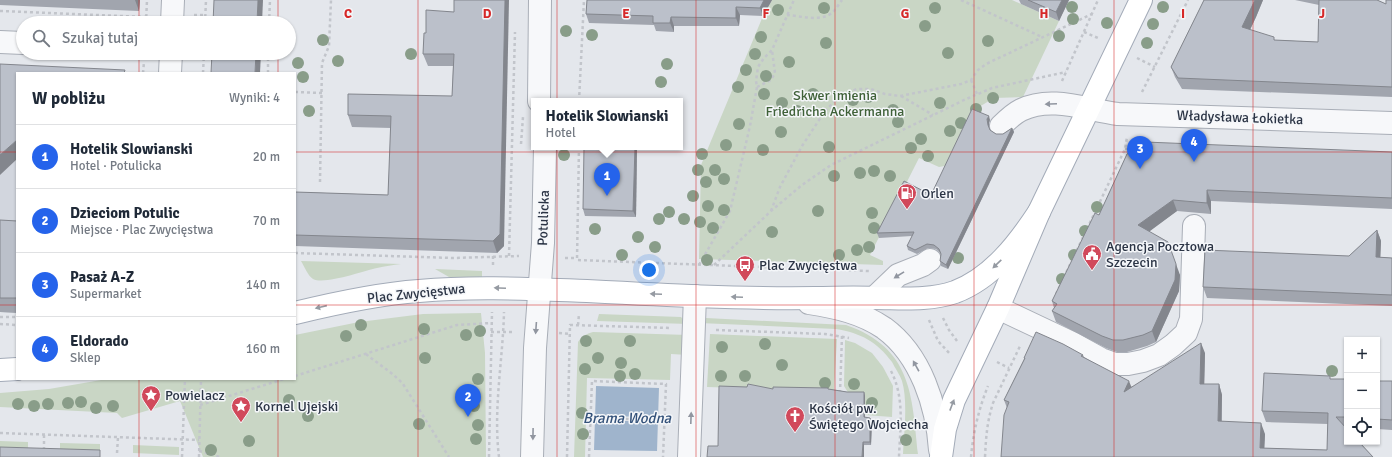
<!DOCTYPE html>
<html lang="pl">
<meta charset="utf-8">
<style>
:root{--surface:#fff;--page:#f6f6f7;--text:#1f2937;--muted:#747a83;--line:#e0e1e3;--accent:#2563eb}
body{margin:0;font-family:Signika,sans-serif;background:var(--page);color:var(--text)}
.controls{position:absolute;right:12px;bottom:12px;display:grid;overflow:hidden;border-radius:0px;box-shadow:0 1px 3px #0004}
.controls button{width:36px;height:36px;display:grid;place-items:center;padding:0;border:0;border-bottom:1px solid var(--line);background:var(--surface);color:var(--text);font:20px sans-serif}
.you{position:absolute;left:649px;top:270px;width:14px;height:14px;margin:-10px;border:3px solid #fff;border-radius:50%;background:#1a73e8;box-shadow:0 0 0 6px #1a73e833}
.badge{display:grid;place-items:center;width:26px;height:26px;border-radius:50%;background:var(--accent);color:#fff;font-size:13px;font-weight:700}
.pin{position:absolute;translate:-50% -33px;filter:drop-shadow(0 1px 2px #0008)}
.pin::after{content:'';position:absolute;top:21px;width:14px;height:12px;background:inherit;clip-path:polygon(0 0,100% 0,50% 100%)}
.popup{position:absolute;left:531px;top:98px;width:152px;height:52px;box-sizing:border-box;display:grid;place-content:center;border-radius:0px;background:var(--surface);filter:drop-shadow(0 1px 3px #0005);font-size:13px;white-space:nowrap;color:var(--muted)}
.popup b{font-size:15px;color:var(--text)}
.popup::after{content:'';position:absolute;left:50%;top:100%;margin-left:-8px;border:8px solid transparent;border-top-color:var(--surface)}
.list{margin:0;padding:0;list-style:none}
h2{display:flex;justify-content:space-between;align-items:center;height:52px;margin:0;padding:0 16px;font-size:17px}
h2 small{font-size:13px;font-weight:400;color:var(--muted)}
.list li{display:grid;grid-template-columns:26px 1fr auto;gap:12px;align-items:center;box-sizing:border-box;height:64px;padding:0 16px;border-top:1px solid var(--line)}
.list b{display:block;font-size:15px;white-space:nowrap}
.list p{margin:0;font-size:13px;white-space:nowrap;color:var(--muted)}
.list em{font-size:13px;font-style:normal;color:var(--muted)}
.icon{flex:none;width:22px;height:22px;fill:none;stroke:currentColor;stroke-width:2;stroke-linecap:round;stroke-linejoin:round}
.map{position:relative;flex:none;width:1392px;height:457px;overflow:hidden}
.search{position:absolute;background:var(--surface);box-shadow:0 1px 3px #0004;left:16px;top:16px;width:280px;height:44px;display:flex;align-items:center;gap:10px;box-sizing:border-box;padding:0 14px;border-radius:22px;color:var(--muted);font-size:15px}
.panel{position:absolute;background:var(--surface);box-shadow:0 1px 3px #0004;left:16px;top:72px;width:280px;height:308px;border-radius:0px}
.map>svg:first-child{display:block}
.built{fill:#d2d6de}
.green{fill:#c9d6c5}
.water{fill:#9fb4cc}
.pier{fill:#e4e7ec}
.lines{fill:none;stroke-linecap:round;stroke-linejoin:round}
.minor-casing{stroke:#a9aeb7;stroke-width:24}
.major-casing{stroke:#a3abb8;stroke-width:24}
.path{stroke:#c2c5cb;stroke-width:2.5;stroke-dasharray:3 3;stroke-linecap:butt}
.minor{stroke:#f7f8fa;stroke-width:22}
.major{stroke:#fff;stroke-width:22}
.tree{fill:#899d89}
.wall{fill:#a1a5ae}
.shaded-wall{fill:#83868d}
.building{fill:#bbc0ca;stroke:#83868d}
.oneway{fill:#9196a0}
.oneway2{fill:#959aa2}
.grid{fill:none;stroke:#d62828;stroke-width:1;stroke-opacity:0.55}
.labels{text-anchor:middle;stroke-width:3;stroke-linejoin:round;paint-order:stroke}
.park-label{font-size:14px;fill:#3f6138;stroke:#f4f6f9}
.street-label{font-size:14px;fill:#2b3445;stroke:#f4f6f9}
.poi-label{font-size:14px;fill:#2b3445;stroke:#f4f6f9;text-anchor:start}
.water-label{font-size:15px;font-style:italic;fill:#34527a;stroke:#f4f6f9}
.grid-label{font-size:13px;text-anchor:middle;font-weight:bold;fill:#d62828;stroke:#f4f6f9;stroke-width:3;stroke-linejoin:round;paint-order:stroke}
</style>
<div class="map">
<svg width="1392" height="457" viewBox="0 0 1392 457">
<rect width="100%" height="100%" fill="#e4e7ec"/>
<polygon class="built" points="0,78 17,79 17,313 0,312"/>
<g class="green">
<polygon points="772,0 1012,0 1059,21 1023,97 994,98 979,107 950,165 939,167 919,158 870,255 883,261 883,265 699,259 701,165 763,16"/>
<path d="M301,261L401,264C393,265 385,266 377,268C363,271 325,285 313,279C308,276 304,266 301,261Z"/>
<polygon points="435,269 482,271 482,277 449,277"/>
<polygon points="481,313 485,353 486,457 203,457 180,401 122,418 117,413 0,407 0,393 49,389 107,379 295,379 295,335 359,322 423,314"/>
<polygon points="599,314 681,317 688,324 597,321"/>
<path d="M706,318L846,325C912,348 912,395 918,454H903C904,433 908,401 902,381C900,375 895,368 892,362C877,342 861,333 836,329L699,323L702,320Z"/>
<path d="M593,332L688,335V355L671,354L670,380L587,378L585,457H574L578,342C582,336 586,334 593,332Z"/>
<polygon points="710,334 837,339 834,391 707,387"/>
<polygon points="845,340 855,343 872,353 883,367 893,386 892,417 865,415 849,394 844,386"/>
<polygon points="0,441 28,442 28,450 0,449"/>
<polygon points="60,443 100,444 100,452 60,450"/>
<polygon points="133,445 179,447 179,455 133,453"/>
</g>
<polygon class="water" points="596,386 659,388 657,451 594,450"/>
<polygon class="pier" points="595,416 658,417 658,422 595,420"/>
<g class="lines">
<defs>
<g id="minor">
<polyline points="172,23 173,0"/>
<polyline points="0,42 23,43"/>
<polyline points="170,73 171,53"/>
<polyline points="539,101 540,0"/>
<path d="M1001,126C1007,120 1013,114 1021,110C1052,95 1086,110 1118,114L1392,123"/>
<polyline points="874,298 898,275 923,265 930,260"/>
<path d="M809,303C836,307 862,313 884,328C921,355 937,406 940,450"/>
<polyline points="998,308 1072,343 1101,359 1115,364 1128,364 1143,361 1159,355 1173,345 1186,333 1191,319 1194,226"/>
<polyline points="532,457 535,348 543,243 545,147"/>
<polyline points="689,457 695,296"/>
</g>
<g id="major">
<path d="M295,313C336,303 377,294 419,291C475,286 531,289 587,291C663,295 739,299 815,298C834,298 854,297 874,298C901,298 929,301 955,292C992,278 1018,244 1039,212"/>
<polyline points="0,370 17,369"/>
<polyline points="941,457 945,429 954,400 998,308 1039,212 1141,0"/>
</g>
</defs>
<use href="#minor" class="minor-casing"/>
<use href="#major" class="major-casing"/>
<g class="path">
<polyline points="961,0 1042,37"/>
<polyline points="0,11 146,17"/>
<polyline points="194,15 205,15"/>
<path d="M787,15C801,16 820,22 832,13C836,9 839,4 842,0"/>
<polyline points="146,23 147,0"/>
<polyline points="205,23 206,0"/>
<polyline points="269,23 270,0"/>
<polyline points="1084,32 1098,38"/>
<polyline points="1137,58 1155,67"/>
<polyline points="143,73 144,62"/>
<polyline points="203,73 204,53"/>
<polyline points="268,73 268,53"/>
<polyline points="971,80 977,94"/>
<polyline points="1062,81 1098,0"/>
<polyline points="757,87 771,80 775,73 772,50"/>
<polyline points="295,92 322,93"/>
<polyline points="1142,92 1188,0"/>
<polyline points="901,96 933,115"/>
<polyline points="579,101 584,0"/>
<polyline points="521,144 523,117"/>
<polyline points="579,147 577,260 869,271"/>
<polyline points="1125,149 1136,149"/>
<polyline points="320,182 322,63 329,46 331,0"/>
<polyline points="771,211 780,187 802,146 825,111 841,95 857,89 871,89 885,94 900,96 961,84 971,80 978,70 986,64 1092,14"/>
<polyline points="295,253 453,258 519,256"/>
<polyline points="493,256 493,266"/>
<polyline points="509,256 515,32"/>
<polyline points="565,258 577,258"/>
<polyline points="699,265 730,211 750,126 757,87 756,81 758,67 764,58 772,50 794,0"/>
<polyline points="714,265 771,211 802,185 831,165 964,100 992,88 1066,72"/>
<polyline points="1056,294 1125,149 1127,137"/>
<polyline points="0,317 17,317"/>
<polyline points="943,318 949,330 957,341"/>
<polyline points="929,320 938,341 951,355"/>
<polyline points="0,324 17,325"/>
<polyline points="578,325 579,314"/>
<polyline points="716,330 825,334 849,338"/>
<polyline points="491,332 513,332"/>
<polyline points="559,333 570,334"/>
<path d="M366,354C378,364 392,372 403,384L449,457"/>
<polyline points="997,362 1009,368"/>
<path d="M891,371C905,398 900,428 899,457"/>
<polyline points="295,376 457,325 491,323"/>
<polyline points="840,393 842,336"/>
<polyline points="200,405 284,379"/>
<polyline points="590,418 665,420"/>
<polyline points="0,433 199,440"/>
<polyline points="44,450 44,435"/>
<polyline points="199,451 220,457"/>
<polyline points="117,453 118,437"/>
<polyline points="182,457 185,379"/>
<polyline points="199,457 201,379"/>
<polyline points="489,457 492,312"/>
<path d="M499,457C493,409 503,359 504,312"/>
<polyline points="567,457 570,325 671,328"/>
<polyline points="589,457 592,381 666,384 663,457"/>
<path d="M971,457C973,433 979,408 988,386"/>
<path d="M985,457C986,437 987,422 993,403L1021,344"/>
</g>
<use href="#minor" class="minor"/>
<use href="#major" class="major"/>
</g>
<g class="tree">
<circle cx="1072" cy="7" r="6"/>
<circle cx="1163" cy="7" r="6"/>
<circle cx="824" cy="8" r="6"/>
<circle cx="935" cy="8" r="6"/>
<circle cx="778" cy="10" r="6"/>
<circle cx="1073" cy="19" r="6"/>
<circle cx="1107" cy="23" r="6"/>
<circle cx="1153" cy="24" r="6"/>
<circle cx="925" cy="26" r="6"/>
<circle cx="566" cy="31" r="6"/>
<circle cx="592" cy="35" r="6"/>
<circle cx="1059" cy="36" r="6"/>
<circle cx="761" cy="37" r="6"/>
<circle cx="323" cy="40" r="6"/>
<circle cx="988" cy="41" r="6"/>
<circle cx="826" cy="43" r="6"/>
<circle cx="1147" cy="43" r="6"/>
<circle cx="948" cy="53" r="6"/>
<circle cx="411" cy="54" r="6"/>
<circle cx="755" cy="54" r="6"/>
<circle cx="338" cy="61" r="6"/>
<circle cx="789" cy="62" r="6"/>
<circle cx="298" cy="63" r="6"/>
<circle cx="667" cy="64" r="6"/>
<circle cx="746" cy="70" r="6"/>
<circle cx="766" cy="76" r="6"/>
<circle cx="303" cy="77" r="6"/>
<circle cx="661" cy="82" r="6"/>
<circle cx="738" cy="87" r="6"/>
<circle cx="764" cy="94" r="6"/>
<circle cx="813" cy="94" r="6"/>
<circle cx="868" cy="97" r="6"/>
<circle cx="993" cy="98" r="6"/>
<circle cx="853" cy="100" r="6"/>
<circle cx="782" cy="103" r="6"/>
<circle cx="940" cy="103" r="6"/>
<circle cx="976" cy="109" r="6"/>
<circle cx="893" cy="110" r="6"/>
<circle cx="309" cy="111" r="6"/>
<circle cx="797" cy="111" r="6"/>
<circle cx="898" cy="122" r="6"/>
<circle cx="961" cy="123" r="6"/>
<circle cx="739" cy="124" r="6"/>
<circle cx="950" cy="131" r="6"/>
<circle cx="781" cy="132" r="6"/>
<circle cx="921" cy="139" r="6"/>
<circle cx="726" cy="145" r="6"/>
<circle cx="829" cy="147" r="6"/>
<circle cx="911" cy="148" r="6"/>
<circle cx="763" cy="150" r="6"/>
<circle cx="702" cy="154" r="6"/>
<circle cx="564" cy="155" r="6"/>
<circle cx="928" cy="156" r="6"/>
<circle cx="698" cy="170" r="6"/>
<circle cx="715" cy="170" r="6"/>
<circle cx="874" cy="171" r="6"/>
<circle cx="860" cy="173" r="6"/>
<circle cx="834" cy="176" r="6"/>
<circle cx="890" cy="176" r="6"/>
<circle cx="724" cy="179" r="6"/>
<circle cx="706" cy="182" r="6"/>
<circle cx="693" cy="196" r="6"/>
<circle cx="708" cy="206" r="6"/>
<circle cx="1097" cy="207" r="6"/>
<circle cx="724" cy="210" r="6"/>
<circle cx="818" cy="211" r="6"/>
<circle cx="669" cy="212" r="6"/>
<circle cx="872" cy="213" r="6"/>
<circle cx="659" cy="219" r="6"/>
<circle cx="684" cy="219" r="6"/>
<circle cx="700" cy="222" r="6"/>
<circle cx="713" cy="228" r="6"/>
<circle cx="874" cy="228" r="6"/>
<circle cx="595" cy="229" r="6"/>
<circle cx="1085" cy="231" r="6"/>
<circle cx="772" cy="232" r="6"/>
<circle cx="638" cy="237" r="6"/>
<circle cx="655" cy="247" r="6"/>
<circle cx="869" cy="247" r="6"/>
<circle cx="857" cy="250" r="6"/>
<circle cx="622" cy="255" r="6"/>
<circle cx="839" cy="255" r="6"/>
<circle cx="1074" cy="255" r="6"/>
<circle cx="958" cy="258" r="6"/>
<circle cx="707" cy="260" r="6"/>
<circle cx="1062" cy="279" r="6"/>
<circle cx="361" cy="325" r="6"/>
<circle cx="424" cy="329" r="6"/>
<circle cx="480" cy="331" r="6"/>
<circle cx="466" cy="335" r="6"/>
<circle cx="346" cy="336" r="6"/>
<circle cx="586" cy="341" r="6"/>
<circle cx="630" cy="341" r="6"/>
<circle cx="765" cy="344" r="6"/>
<circle cx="722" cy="347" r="6"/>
<circle cx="425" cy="358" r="6"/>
<circle cx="598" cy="358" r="6"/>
<circle cx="621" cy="363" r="6"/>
<circle cx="782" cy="365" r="6"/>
<circle cx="585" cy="369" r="6"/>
<circle cx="1332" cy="371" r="6"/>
<circle cx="635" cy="374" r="6"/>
<circle cx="620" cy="376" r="6"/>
<circle cx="721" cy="376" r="6"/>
<circle cx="745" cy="376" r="6"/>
<circle cx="478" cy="379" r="6"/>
<circle cx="825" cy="383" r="6"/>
<circle cx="854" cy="384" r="6"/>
<circle cx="289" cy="400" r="6"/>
<circle cx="81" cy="402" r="6"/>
<circle cx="68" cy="403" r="6"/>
<circle cx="872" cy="403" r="6"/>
<circle cx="18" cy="404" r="6"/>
<circle cx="48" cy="404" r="6"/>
<circle cx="34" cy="406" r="6"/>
<circle cx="113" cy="406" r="6"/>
<circle cx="474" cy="406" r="6"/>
<circle cx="96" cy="408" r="6"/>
<circle cx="582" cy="413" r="6"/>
<circle cx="308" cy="416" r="6"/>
<circle cx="419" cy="424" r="6"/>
<circle cx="478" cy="425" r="6"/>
<circle cx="583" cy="434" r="6"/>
<circle cx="476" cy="439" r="6"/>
<circle cx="906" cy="440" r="6"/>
<circle cx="249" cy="441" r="6"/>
<circle cx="211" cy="450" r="6"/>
</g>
<g class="wall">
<polygon points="0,0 140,0 139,11 0,5"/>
<polygon points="587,0 772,0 763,16 740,15 739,26 674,26 674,32 656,31 654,25 589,23 586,14"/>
<polygon points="1019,0 1069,0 1059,21 1021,4"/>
<polygon points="1204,0 1263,0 1256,17 1250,30 1275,40 1318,42 1319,5 1295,0 1377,0 1386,4 1392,0 1392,97 1182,89 1175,77 1171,67"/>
<polygon points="454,12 504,246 497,253 295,246 295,192 388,195 391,128 352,127 348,115 452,96 453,66 428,66 423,54 426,33"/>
<polygon points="990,120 989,123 989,128 990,130 996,134 1003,134 1012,128 1014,132 948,269 941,266 940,261 941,254 936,249 928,248 917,254 908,250 907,246 912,236 879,238 877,233 931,195"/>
<polygon points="637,147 636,217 585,216 583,209"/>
<polygon points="1392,152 1392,209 1211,201 1211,214 1177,211 1149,231 1180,275 1179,291 1156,342 1147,346 1127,352 1117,352 1106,348 1056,322 1052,311 1054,308 1052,301 1099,215 1127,154"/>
<polygon points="0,220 17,221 17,313 0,312"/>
<polygon points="1377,230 1381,241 1380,257 1392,258 1392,306 1207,298 1203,287 1349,256"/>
<polygon points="1205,353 1204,384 1219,384 1222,395 1222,421 1265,434 1264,448 1327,450 1328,424 1266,422 1262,411 1331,379 1347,379 1347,427 1346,427 1373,457 1001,457 1007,408 1004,400 1024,359 1024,358 1083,355 1084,357 1132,387"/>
<polygon points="1377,381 1392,381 1392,430 1377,429"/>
<polygon points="773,389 829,389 847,392 864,392 865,396 865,417 870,418 872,421 871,445 718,446"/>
</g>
<g class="shaded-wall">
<polygon points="135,0 140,0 139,11"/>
<polygon points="258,0 263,0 262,23 257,23"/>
<polygon points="505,0 509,0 504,246 497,253 493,241"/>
<polygon points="764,0 772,0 763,16 760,8"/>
<polygon points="1062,0 1069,0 1059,21 1056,12"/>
<polygon points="1255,0 1263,0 1256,17 1246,38 1242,27"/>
<polygon points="736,7 740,15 739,26 736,18"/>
<polygon points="671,17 674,26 674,32 670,23"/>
<polygon points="256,53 261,53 260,73 255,73"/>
<polygon points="989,116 990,120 989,123 989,130 988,125 987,119"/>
<polygon points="1012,128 1014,132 948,269 946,265"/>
<polygon points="17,140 17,159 0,175 0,155"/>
<polygon points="635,147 637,147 636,217 633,211"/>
<polygon points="1207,190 1211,201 1211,214 1207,203"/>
<polygon points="1173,200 1177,211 1142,237 1138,225"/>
<polygon points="1377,230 1381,241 1380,268 1376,257"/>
<polygon points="1176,264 1180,275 1179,291 1156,342 1152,331"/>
<polygon points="1201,343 1205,353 1204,395 1200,384"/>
<polygon points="1129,381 1133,391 1124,392"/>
<polygon points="1219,384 1222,395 1221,431 1218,421"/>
<polygon points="864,392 865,396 865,421 864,417"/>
<polygon points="870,418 872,421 871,445 870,442"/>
<polygon points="1261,423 1265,434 1264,457 1260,448"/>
<polygon points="863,442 864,445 864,457 862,457"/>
</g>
<g class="building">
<polygon points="214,0 258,0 257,23 213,23"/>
<polygon points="454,0 505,0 500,234 493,241 295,235 295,192 388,195 391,116 348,115 348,94 452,96 454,54 423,54 424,33 426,33 426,10 454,12"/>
<polygon points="587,0 764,0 760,8 736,7 736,18 671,17 670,23 653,23 653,16 586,14"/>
<polygon points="1028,0 1062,0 1056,12"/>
<polygon points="1204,0 1255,0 1242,27 1274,37 1274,40 1318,42 1319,0 1377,0 1386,4 1386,0 1392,0 1392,87 1178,78 1171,67"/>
<polygon points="212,53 256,53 255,73 211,73"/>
<polygon points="0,64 125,70 124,73 17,73 17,140 0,155"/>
<polygon points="972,109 989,116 987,119 988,125 990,130 996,134 1003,134 1012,128 946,265 940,261 941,254 939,249 934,245 927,244 915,250 907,246 914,232 877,233 904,181 931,195"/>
<polygon points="1145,142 1392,152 1392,198 1207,190 1207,203 1173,200 1138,225 1168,242 1176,264 1175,280 1152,331 1143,335 1123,340 1113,340 1102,336 1052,311 1057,304 1052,301 1095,213 1099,215 1127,154"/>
<polygon points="584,147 635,147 633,211 583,209"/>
<polygon points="0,220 17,221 17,298 0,298"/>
<polygon points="1377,230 1376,257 1392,258 1392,295 1203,287 1205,250 1349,256"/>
<polygon points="1036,332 1063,344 1083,355 1081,356 1129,381 1124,392 1201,343 1200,384 1219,384 1218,421 1261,423 1260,448 1327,450 1328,413 1262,411 1264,373 1330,376 1330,379 1347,379 1347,417 1336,417 1347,429 1347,442 1359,442 1373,457 1001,457 1004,415 1009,402 1004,400 1025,358 1024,358"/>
<polygon points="1377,381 1392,381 1392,420 1377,419"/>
<polygon points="748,384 773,389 773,387 828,388 828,389 847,392 864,392 864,417 870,418 870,442 863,442 862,457 707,457 708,446 718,446 719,386 747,387"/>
<polygon points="0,447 100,450 100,457 0,457"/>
</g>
<defs><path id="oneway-solid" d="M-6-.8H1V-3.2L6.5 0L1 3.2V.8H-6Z"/></defs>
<g class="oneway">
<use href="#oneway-solid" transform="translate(1051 104) rotate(177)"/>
<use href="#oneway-solid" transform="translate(899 275) rotate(148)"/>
<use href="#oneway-solid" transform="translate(536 328) rotate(94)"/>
<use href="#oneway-solid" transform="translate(916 366) rotate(-119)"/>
<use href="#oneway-solid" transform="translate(691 418) rotate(-88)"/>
<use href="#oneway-solid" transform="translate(533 434) rotate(91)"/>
</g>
<g class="oneway2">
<use href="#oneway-solid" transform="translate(997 264) rotate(136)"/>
<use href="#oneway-solid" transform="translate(500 288) rotate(-177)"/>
<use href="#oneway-solid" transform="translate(656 294) rotate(-178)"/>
<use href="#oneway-solid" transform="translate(737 297) rotate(-178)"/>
<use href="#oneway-solid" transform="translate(321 307) rotate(167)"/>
<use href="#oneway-solid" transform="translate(952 405) rotate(-69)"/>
</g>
<path class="grid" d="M139,0V23M278,0V23M418,0V457M557,0V457M696,0V457M835,0V457M974,0V457M1114,0V457M1253,0V457M139,53V73M278,53V73M0,152H17M295,152H1392M0,305H17M295,305H1392M139,379V457M278,379V457"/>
<defs>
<symbol id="fuel-pin" viewBox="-11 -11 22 30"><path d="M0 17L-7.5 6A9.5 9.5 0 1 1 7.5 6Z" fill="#d1495b" stroke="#f4f6f9"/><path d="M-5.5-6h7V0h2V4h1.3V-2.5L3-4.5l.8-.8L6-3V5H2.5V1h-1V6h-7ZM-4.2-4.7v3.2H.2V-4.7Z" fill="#fff"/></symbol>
<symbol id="civic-pin" viewBox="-11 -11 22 30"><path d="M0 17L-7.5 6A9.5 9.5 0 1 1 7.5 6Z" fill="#d1495b" stroke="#f4f6f9"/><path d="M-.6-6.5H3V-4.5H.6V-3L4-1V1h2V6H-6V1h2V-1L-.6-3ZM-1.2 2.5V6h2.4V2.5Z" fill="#fff"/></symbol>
<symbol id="bus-pin" viewBox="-11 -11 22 30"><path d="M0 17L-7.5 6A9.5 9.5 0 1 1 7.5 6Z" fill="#d1495b" stroke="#f4f6f9"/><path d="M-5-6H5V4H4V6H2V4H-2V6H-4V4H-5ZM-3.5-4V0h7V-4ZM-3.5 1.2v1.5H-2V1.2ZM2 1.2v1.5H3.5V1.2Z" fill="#fff"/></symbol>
<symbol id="sight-pin" viewBox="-11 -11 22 30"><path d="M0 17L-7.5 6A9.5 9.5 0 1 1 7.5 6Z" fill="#d1495b" stroke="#f4f6f9"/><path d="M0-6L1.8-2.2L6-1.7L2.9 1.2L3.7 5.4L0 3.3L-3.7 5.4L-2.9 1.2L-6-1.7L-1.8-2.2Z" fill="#fff"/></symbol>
<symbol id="church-pin" viewBox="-11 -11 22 30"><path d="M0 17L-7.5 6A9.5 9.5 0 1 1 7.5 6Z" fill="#d1495b" stroke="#f4f6f9"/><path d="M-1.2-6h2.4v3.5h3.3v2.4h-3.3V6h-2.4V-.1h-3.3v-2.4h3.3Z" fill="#fff"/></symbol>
</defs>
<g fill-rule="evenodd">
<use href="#fuel-pin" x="896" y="182" width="22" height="30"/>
<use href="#civic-pin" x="1081" y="243" width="22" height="30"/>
<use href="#bus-pin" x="734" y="254" width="22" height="30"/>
<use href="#sight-pin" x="140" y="384" width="22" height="30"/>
<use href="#sight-pin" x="230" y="395" width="22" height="30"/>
<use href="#church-pin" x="784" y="405" width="22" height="30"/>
</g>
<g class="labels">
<g class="park-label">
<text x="835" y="100">Skwer imienia<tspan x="835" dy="16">Friedricha Ackermanna</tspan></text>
</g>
<g class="street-label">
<text transform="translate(1240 117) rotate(2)" y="5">Władysława Łokietka</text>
<text transform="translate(543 218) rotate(-88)" y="5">Potulicka</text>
<text transform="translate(416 293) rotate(-6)" y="5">Plac Zwycięstwa</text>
</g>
<g class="poi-label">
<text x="921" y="198">Orlen</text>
<text x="1106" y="251">Agencja Pocztowa<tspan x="1106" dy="16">Szczecin</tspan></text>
<text x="759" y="270">Plac Zwycięstwa</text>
<text x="165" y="400">Powielacz</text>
<text x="255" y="411">Kornel Ujejski</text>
<text x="809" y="413">Kościół pw.<tspan x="809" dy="16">Świętego Wojciecha</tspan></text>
</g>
<g class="water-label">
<text x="627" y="423">Brama Wodna</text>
</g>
</g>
<g class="grid-label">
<text x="348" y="18">C</text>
<text x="487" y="18">D</text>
<text x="626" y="18">E</text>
<text x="766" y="18">F</text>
<text x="905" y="18">G</text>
<text x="1044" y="18">H</text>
<text x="1183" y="18">I</text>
<text x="1322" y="18">J</text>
</g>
</svg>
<div class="controls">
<button>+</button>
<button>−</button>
<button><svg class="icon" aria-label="locate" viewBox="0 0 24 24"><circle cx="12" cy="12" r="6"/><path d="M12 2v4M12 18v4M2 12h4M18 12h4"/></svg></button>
</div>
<div class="you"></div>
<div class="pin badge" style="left:607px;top:196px">1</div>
<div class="popup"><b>Hotelik Slowianski</b>Hotel</div>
<div class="pin badge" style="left:468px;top:417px">2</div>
<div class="pin badge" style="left:1140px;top:169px">3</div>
<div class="pin badge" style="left:1194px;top:162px">4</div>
<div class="search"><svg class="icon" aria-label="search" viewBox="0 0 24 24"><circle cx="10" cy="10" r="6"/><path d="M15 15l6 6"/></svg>Szukaj tutaj</div>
<section class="panel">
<h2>W pobliżu<small>Wyniki: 4</small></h2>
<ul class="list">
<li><span class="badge">1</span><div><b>Hotelik Slowianski</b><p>Hotel · Potulicka</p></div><em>20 m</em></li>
<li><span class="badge">2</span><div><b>Dzieciom Potulic</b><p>Miejsce · Plac Zwycięstwa</p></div><em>70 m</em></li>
<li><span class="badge">3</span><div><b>Pasaż A-Z</b><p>Supermarket</p></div><em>140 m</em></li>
<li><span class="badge">4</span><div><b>Eldorado</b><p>Sklep</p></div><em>160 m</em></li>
</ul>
</section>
</div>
